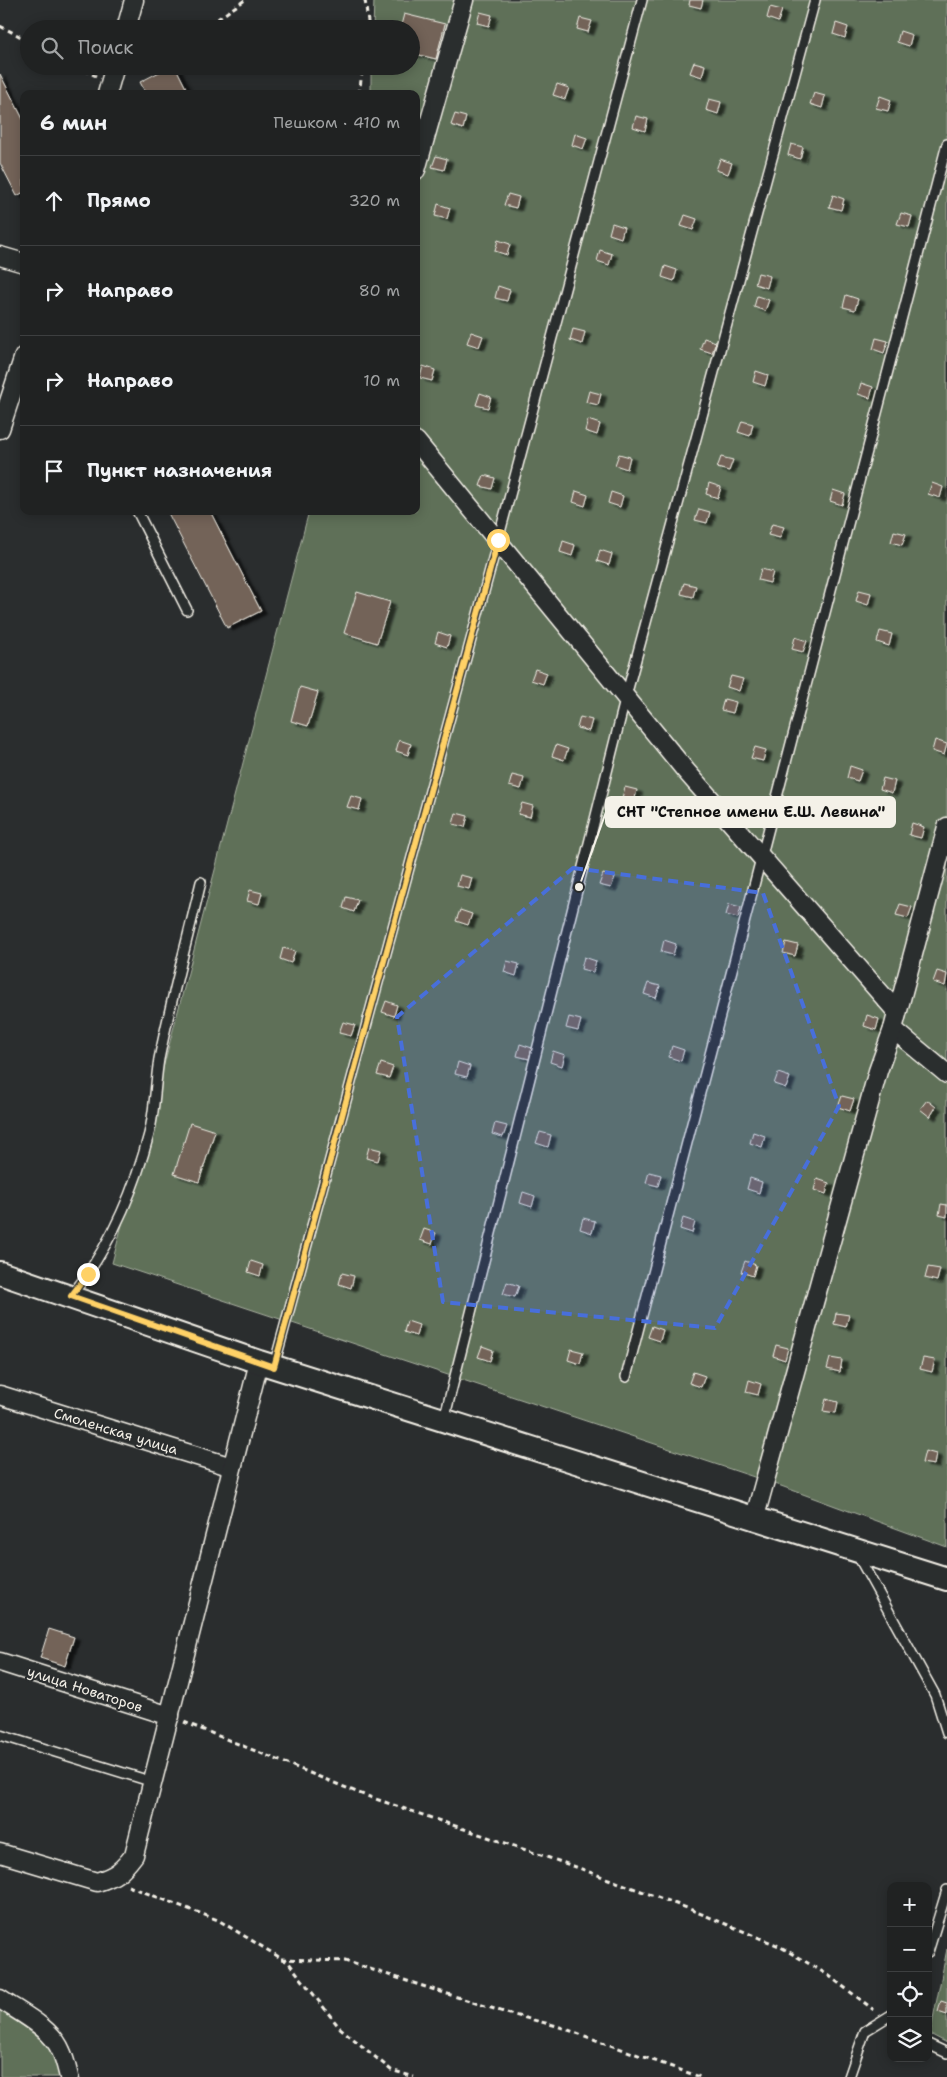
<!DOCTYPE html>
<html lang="ru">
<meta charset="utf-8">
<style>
:root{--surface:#202222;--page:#282a2a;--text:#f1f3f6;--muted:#a2a4a5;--line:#3d3f40}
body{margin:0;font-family:"Shantell Sans",sans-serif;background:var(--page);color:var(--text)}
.controls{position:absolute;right:15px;bottom:15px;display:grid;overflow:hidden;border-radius:10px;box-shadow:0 2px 12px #0003}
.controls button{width:45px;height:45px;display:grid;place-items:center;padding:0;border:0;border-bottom:1px solid var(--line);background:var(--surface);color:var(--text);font:25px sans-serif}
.stop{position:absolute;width:15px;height:15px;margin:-11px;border:4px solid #ffd166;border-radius:50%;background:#fff}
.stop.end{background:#ffd166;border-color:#fff;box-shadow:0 1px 5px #0008}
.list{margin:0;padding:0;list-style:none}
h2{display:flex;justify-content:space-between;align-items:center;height:65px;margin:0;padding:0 20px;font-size:21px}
h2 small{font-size:16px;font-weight:400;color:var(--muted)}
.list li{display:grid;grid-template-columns:32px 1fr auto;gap:15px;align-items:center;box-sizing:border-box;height:90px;padding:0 20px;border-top:1px solid var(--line)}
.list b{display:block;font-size:19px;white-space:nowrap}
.list em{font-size:16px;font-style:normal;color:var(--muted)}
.icon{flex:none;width:28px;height:28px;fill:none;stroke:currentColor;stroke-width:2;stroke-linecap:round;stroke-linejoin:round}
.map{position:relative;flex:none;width:947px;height:2077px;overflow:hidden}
.search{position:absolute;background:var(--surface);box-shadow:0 2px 12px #0003;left:20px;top:20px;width:400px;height:55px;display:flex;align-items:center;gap:12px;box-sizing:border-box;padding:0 18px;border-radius:28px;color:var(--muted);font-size:19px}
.panel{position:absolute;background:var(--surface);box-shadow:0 2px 12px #0003;left:20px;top:90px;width:400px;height:425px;border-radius:10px}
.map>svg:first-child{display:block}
.green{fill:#5e7059;stroke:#a9b0a0}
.building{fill:#736459;stroke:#f4f1e8;filter:url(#shadow)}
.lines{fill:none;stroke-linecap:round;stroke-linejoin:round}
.service-casing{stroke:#f4f1e8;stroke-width:12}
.minor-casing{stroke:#f4f1e8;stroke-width:21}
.tertiary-casing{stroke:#f4f1e8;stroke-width:26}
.path{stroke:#f4f1e8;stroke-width:3;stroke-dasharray:5 4;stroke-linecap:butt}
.service{stroke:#2a2d2e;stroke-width:9}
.minor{stroke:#2a2d2e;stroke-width:18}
.tertiary{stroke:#2a2d2e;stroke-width:22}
.route{stroke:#ffd166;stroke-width:6}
.marked{fill:#486fdb;fill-opacity:0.2;stroke:#486fdb;stroke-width:4;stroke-dasharray:10 6;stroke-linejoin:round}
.labels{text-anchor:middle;stroke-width:4;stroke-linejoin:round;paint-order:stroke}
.street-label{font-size:14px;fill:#f4f1e8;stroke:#2a2d2e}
.leader{fill:none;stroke:#f4f1e8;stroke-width:2}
.callout-dot{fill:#f4f1e8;stroke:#2a2d2e;stroke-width:2}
.callout{fill:#f4f1e8;stroke:#f4f1e8;stroke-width:2}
.callout-label{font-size:15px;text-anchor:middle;font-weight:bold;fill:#111}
</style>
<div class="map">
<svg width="947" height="2077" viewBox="0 0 947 2077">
<defs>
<filter id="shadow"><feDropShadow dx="5.5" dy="3" stdDeviation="1" flood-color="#0009"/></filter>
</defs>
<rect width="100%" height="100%" fill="#2a2d2e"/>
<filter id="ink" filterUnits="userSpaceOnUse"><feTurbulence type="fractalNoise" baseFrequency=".02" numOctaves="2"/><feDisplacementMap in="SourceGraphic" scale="10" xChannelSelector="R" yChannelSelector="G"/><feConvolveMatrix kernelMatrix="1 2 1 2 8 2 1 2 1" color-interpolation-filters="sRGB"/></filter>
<g filter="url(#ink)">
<g class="green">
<polygon points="374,0 947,0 947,1547 781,1486 112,1263 309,511 416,511 416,94 371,94 371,66 411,66 411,29 373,29"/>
<polygon points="947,1949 947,2043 930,2034"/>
<polygon points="0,2008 58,2053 65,2077 0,2077"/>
</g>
<g class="building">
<polygon points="690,0 703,0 701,8 689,5"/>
<polygon points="770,7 782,10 778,22 767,18"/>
<polygon points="480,12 492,15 489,26 477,23"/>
<polygon points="404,14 445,24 436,59 411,53 411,29 400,29"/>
<polygon points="580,18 592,21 588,32 577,29"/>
<polygon points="836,23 848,27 845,38 833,34"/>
<polygon points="900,31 912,35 909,46 897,42"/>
<polygon points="694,62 705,65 702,77 690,73"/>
<polygon points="171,66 175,66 189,94 146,94 140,82"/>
<polygon points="0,74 24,121 24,192 17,196 0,163"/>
<polygon points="557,84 569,88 565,99 553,95"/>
<polygon points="814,93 825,96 822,108 810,104"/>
<polygon points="880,96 891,100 888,111 876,108"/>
<polygon points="709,99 721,102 718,114 706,110"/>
<polygon points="455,114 466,117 463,129 451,125"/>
<polygon points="636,116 648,119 645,131 633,127"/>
<polygon points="575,134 587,138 583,149 572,145"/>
<polygon points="791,144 803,147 800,159 788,155"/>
<polygon points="436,156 447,159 444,170 432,167"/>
<polygon points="720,159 732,163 728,174 716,170"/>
<polygon points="508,194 519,197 516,208 504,205"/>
<polygon points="833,195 844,199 841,210 829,207"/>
<polygon points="438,204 450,208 447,219 435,216"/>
<polygon points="901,213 912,216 909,227 897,224"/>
<polygon points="685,215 697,219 693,230 681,226"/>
<polygon points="612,223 624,227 621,238 609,234"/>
<polygon points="498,240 510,244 507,255 495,251"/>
<polygon points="600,250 612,254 609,265 597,261"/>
<polygon points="665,266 677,270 674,281 662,277"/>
<polygon points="758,273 770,276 767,288 755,284"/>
<polygon points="498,286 510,290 507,301 495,298"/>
<polygon points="846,295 858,299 855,310 843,307"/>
<polygon points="757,296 769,300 765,311 754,307"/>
<polygon points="573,329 585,332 582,344 570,340"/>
<polygon points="471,332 483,336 479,347 467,343"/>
<polygon points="704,338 716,342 712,353 700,349"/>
<polygon points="876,338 888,341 884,353 873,349"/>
<polygon points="423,366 435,370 432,381 420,378"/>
<polygon points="756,371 768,375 765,386 753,382"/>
<polygon points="861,383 873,387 870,398 858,394"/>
<polygon points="589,391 601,394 598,405 586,402"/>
<polygon points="480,393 491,397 488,408 476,405"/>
<polygon points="588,420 600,424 597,435 585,431"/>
<polygon points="742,421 753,424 750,436 738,432"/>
<polygon points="619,454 630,457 627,469 615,465"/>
<polygon points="721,457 733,460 729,471 717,468"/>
<polygon points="484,475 495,478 492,489 480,486"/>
<polygon points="709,483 721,487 718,498 706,494"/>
<polygon points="932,483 943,487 940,498 928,494"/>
<polygon points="833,490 845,494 842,505 830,501"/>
<polygon points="576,491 588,495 585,506 573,502"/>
<polygon points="611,492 623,496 620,507 608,503"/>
<polygon points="699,509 710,512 707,523 695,520"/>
<polygon points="167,511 210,511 261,611 227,628"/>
<polygon points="772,524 784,527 780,538 768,535"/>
<polygon points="894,531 906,534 902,545 891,542"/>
<polygon points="563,541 575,545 572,556 560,552"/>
<polygon points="600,550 612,554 609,565 597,561"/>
<polygon points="761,569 773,572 770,583 758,580"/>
<polygon points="684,583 696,586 693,597 681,594"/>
<polygon points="859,590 871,593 868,605 856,601"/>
<polygon points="357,592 390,602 377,643 344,633"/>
<polygon points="880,631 892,634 889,646 877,642"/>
<polygon points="438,632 450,636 447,647 435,643"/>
<polygon points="795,637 807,641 803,652 792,649"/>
<polygon points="535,669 547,673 543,684 531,680"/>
<polygon points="731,676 743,679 739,691 727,687"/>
<polygon points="300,687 318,692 308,726 291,721"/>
<polygon points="724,699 736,702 733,713 721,710"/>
<polygon points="580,717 592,720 589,731 577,728"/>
<polygon points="399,740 411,744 408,755 396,751"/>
<polygon points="935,740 947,744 944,755 932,751"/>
<polygon points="556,745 568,749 564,760 552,756"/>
<polygon points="755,747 766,750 763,761 751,758"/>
<polygon points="850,766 862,770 858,781 847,778"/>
<polygon points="512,775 524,778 521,789 509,786"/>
<polygon points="883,778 895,781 892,793 880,789"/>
<polygon points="625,787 637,790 634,802 622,798"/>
<polygon points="351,796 362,799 359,810 347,807"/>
<polygon points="522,803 533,806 530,817 518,814"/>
<polygon points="456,813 468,816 465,827 453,824"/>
<polygon points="912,823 924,827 921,838 909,835"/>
<polygon points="603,874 615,877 611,888 599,885"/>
<polygon points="460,875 472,878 469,889 457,886"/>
<polygon points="250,890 262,893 259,904 247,901"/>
<polygon points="346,897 358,900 354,912 343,908"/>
<polygon points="729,904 741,907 738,918 726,915"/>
<polygon points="900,904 912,907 908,918 896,915"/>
<polygon points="460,910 472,914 468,925 456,921"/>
<polygon points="664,940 676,944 673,955 661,952"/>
<polygon points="786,942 798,945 795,956 783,953"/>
<polygon points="283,948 295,951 291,963 280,959"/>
<polygon points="584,957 596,961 593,972 581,969"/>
<polygon points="507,961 519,964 516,976 504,972"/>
<polygon points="937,971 947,974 945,986 933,982"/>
<polygon points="648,983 660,986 656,998 644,994"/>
<polygon points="386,1001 397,1005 394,1016 382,1012"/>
<polygon points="867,1015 879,1019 876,1030 864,1026"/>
<polygon points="569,1017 581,1020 578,1031 566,1028"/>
<polygon points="343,1022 355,1025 351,1036 339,1033"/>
<polygon points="520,1044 532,1048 529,1059 517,1056"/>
<polygon points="672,1046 684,1050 681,1061 669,1057"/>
<polygon points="553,1051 565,1055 562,1066 550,1062"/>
<polygon points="458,1062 470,1066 467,1077 455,1074"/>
<polygon points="381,1063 393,1067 389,1078 377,1075"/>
<polygon points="778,1073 790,1077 786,1088 774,1084"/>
<polygon points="842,1096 854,1099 850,1111 838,1107"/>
<polygon points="927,1100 936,1107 930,1117 920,1109"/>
<polygon points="190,1123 215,1131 199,1182 174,1174"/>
<polygon points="495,1123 507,1126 503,1137 492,1134"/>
<polygon points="540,1132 551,1135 548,1147 536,1143"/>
<polygon points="753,1132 765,1136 762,1147 750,1143"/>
<polygon points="369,1147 381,1150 378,1161 366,1158"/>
<polygon points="649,1172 661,1175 658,1186 646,1183"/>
<polygon points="750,1178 762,1182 759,1193 747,1189"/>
<polygon points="817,1179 829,1183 826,1194 814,1190"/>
<polygon points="523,1192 535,1196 532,1207 520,1203"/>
<polygon points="941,1204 947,1205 947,1217 939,1215"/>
<polygon points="583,1218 595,1221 592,1233 580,1229"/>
<polygon points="683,1218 695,1222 692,1233 680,1229"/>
<polygon points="424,1229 436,1233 432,1244 420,1240"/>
<polygon points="251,1261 263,1265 260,1276 248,1272"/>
<polygon points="745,1261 756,1265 753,1276 741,1272"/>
<polygon points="928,1267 940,1269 937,1281 925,1278"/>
<polygon points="342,1273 354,1276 351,1288 339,1284"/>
<polygon points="507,1282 519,1286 515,1297 503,1294"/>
<polygon points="836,1313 849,1315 846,1327 834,1324"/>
<polygon points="407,1321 419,1325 416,1336 404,1332"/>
<polygon points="652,1326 663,1330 660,1341 648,1337"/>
<polygon points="776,1345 788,1348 785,1360 773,1356"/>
<polygon points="482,1346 493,1350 490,1361 478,1357"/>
<polygon points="571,1349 583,1352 580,1364 568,1360"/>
<polygon points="830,1358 842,1360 840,1372 827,1369"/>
<polygon points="923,1358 935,1360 932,1372 920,1369"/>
<polygon points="693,1372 705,1376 701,1387 689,1383"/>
<polygon points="749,1380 761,1384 758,1395 746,1392"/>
<polygon points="826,1399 838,1402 836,1413 823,1411"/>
<polygon points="925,1451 936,1454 934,1465 922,1463"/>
<polygon points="49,1629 74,1637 65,1666 40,1658"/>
<polygon points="941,2001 947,2003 947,2015 938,2012"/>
</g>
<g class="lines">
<defs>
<g id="service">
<polyline points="137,511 187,610"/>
<path d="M71,1296C108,1250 134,1192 149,1134C155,1110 155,1084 159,1059C171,1000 187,941 201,882"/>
<polyline points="274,1366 498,540 642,0"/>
<polyline points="626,1377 947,144"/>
<polyline points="444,1420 626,696 815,0"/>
<polyline points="857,1554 935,1695 947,1733"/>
<polyline points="0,1735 153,1782"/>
<polyline points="928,1952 947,1890"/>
<polyline points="928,2044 947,2053"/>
<polyline points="849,2077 865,2031 891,2015"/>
</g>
<g id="minor">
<polyline points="126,29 134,0"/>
<polyline points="107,94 115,66"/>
<polyline points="416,170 464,0"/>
<polyline points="0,256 24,263"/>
<polyline points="0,429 24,356"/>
<polyline points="416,441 686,771 897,1012"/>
<polyline points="893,1029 947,1074"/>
<polyline points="0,1395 232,1467"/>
<polyline points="754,1520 878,1071 893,1029 947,827"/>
<polyline points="0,1662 170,1716"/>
<path d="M0,1853L97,1882C116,1876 122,1871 134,1855L259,1362"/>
<path d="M0,1999C20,2013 51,2027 61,2051C65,2059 67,2069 69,2077"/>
</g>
<polyline id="tertiary" points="0,1273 259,1362 947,1579"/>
</defs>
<use href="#service" class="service-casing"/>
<use href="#minor" class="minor-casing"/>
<use href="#tertiary" class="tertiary-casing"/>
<g class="path">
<polyline points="365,0 369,29"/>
<polyline points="0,26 29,41"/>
<polyline points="203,29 245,0"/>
<polyline points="76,66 96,76"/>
<polyline points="132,72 142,66"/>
<polyline points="359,94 363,66"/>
<polyline points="184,1722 364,1795 576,1867 687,1908 779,1946 828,1975 874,2010"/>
<polyline points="128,1886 218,1920 289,1963 339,2027 391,2070 414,2077"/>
<polyline points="281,1959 345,1961 510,2014 557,2026 700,2077"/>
</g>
<use href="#service" class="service"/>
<use href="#minor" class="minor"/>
<use href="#tertiary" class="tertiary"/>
</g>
</g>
<g class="lines" filter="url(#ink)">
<polyline class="route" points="88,1274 71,1296 274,1367 498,540"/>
</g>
<path class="marked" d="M573,868L763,893L839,1106L715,1328L443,1302L397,1017Z"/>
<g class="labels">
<g class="street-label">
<text transform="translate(116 1431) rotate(17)" y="5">Смоленская улица</text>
<text transform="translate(85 1689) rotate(18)" y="5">улица Новаторов</text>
</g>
</g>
<path class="leader" d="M579 887L606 812"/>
<circle class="callout-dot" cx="579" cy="887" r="5"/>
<rect class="callout" x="606" y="797" width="289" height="30" rx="5"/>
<g class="callout-label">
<text x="751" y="817">СНТ "Степное имени Е.Ш. Левина"</text>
</g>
</svg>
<div class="controls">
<button>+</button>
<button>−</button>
<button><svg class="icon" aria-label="locate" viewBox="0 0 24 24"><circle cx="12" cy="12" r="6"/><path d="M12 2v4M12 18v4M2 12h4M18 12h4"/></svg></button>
<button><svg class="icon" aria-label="layers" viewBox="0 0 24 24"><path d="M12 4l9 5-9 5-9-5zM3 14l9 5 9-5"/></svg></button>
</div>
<div class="stop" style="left:498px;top:540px"></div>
<div class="stop end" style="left:88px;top:1274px"></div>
<div class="search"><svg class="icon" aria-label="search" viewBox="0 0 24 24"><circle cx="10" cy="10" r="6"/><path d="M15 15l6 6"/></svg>Поиск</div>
<section class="panel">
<h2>6 мин<small>Пешком · 410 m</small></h2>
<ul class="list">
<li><svg class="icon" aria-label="ahead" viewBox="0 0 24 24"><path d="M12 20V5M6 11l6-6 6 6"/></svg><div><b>Прямо</b></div><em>320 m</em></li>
<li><svg class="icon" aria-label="right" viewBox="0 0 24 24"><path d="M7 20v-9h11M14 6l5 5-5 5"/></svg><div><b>Направо</b></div><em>80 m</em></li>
<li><svg class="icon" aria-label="right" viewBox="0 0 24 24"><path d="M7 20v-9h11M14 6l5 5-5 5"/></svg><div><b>Направо</b></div><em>10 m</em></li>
<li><svg class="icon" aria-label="arrive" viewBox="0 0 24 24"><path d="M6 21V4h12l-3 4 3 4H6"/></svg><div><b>Пункт назначения</b></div></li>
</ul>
</section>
</div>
